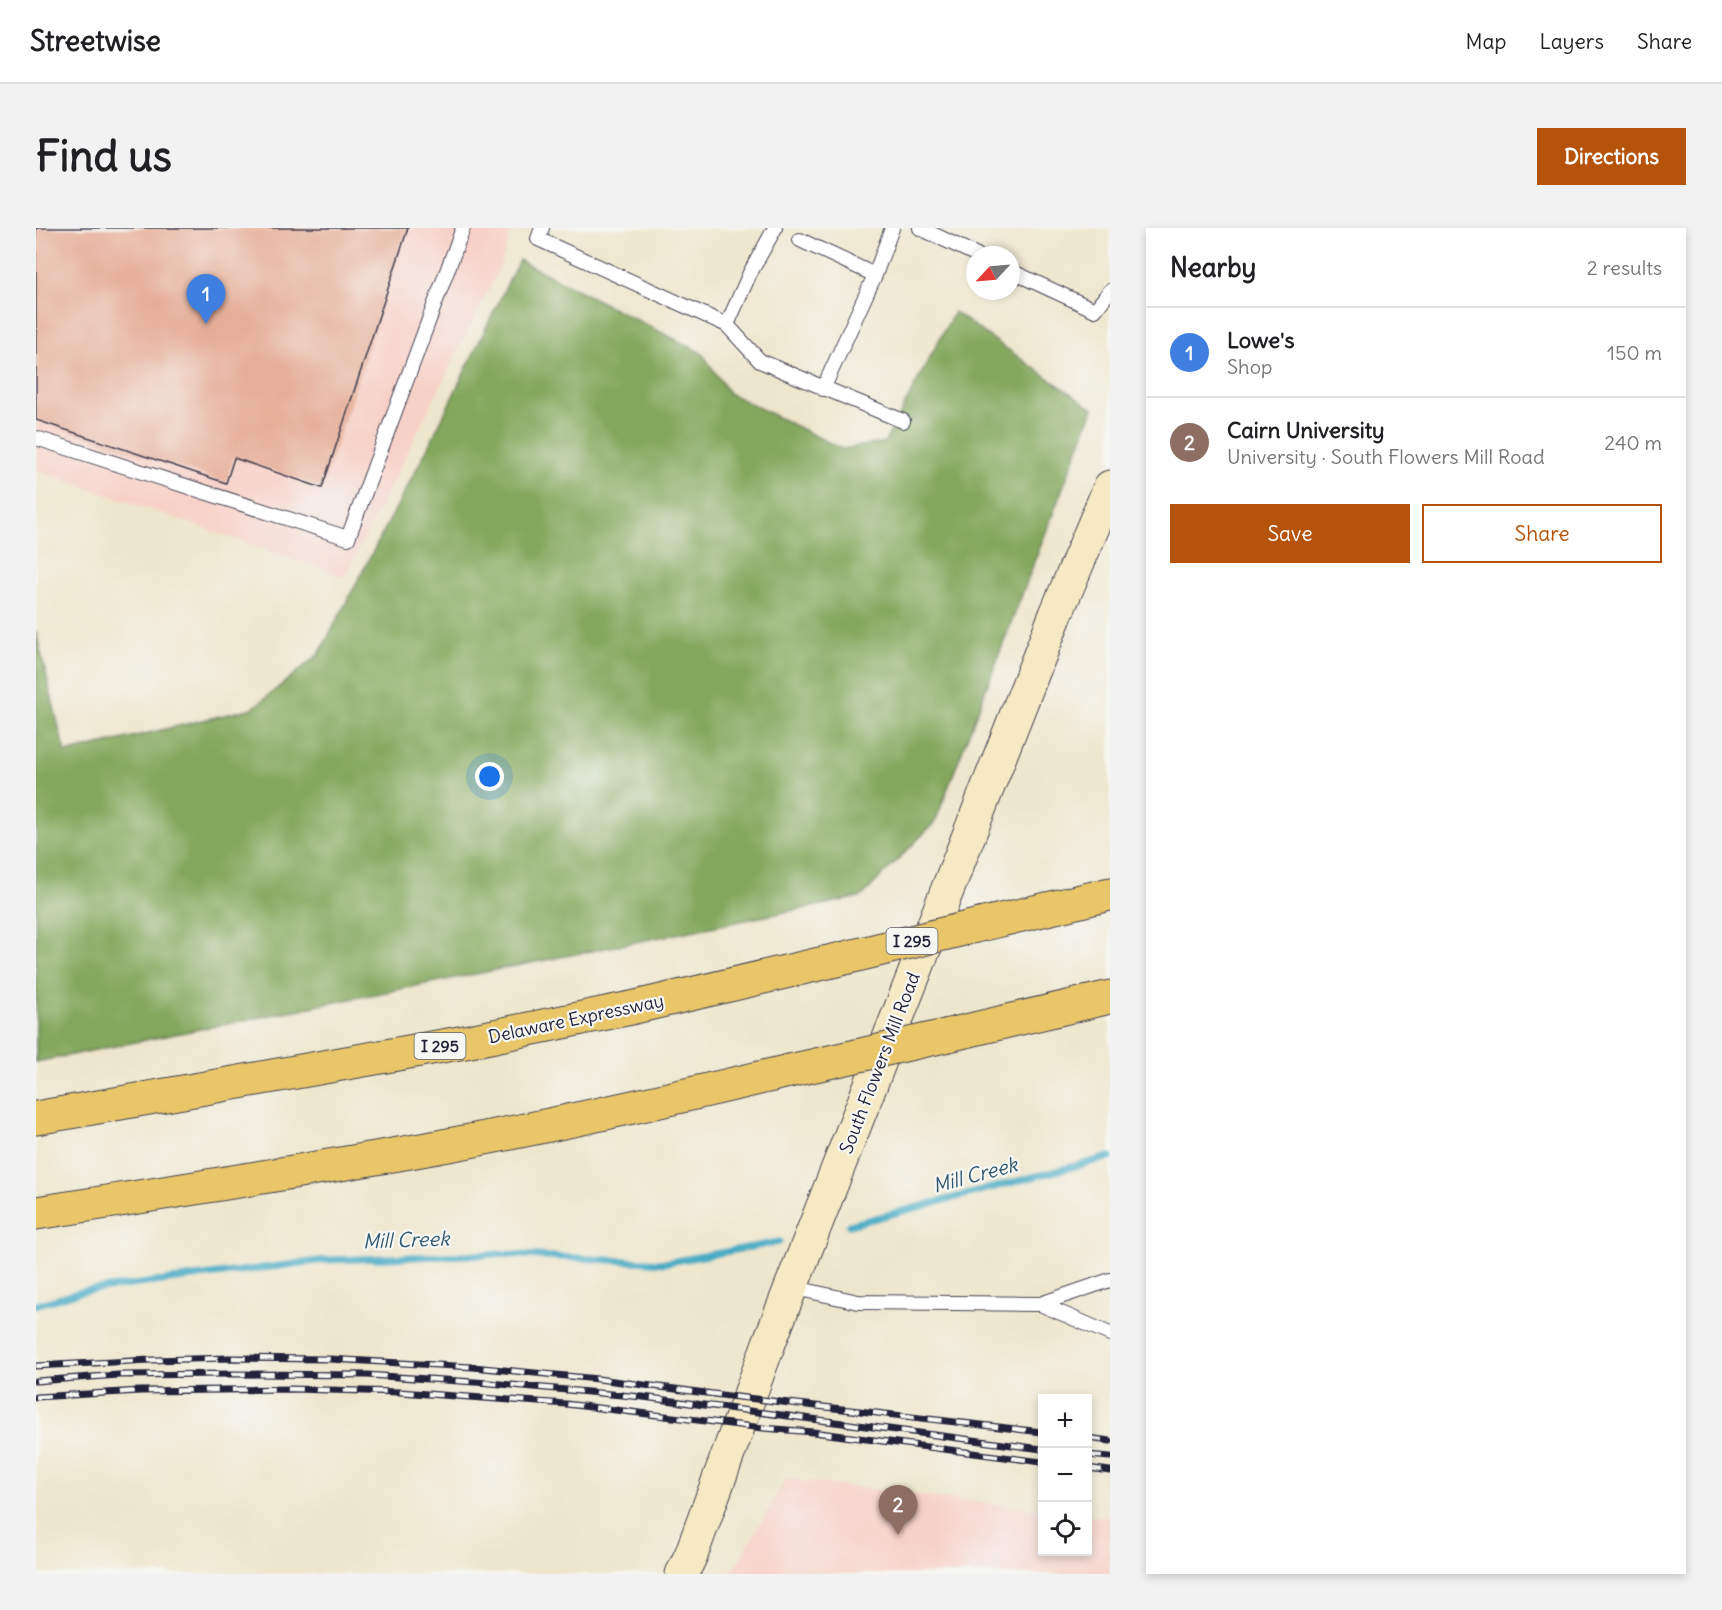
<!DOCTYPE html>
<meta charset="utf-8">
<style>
:root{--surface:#fff;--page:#f2f2f2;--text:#202124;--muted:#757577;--line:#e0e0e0;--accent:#b45309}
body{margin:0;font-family:Delius,sans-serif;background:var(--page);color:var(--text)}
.controls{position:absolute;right:18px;bottom:18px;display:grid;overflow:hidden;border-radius:0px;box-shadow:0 3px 9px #0003}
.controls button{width:54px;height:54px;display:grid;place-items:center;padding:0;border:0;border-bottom:2px solid var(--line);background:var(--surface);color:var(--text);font:30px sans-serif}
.compass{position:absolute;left:930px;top:18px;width:54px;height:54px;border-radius:50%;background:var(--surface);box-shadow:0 3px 9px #0003;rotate:244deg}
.you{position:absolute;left:454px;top:549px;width:21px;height:21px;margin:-15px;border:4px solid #fff;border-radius:50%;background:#1a73e8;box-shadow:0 0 0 9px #1a73e833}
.badge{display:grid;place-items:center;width:39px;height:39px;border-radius:50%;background:var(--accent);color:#fff;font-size:20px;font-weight:700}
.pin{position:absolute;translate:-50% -50px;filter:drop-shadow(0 2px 3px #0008)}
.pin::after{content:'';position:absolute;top:32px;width:21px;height:18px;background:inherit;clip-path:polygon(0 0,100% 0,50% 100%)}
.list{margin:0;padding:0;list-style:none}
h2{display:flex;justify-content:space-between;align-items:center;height:78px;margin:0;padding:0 24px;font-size:26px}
h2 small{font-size:20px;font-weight:400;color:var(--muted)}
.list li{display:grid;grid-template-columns:39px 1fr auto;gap:18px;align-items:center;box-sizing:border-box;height:90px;padding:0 24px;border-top:2px solid var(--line)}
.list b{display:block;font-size:22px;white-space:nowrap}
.list p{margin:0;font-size:20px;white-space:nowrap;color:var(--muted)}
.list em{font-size:20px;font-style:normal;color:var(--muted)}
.actions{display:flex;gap:12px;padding:18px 24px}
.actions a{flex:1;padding:14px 0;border:2px solid var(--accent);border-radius:0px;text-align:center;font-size:21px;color:var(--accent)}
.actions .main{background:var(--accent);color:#fff}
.icon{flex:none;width:33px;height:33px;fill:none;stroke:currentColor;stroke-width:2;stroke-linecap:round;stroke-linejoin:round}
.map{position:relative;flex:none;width:1074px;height:1346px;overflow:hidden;border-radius:0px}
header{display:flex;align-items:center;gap:36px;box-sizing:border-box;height:84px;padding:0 30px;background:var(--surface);border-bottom:2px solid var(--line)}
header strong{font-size:28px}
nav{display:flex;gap:33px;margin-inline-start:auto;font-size:21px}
.intro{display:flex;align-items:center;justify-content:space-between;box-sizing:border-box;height:144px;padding:0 36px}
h1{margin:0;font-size:42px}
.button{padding:15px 27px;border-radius:0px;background:var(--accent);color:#fff;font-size:21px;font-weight:700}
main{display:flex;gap:36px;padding:0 36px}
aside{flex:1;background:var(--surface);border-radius:0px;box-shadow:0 3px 9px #0003}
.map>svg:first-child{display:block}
.built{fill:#f7d1c8}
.forest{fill:#83a75c;stroke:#52644c;stroke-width:1.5}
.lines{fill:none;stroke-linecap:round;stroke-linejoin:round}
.stream{stroke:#43a9c3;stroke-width:7}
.building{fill:#e6ae98}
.service-casing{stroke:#413f51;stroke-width:16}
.secondary-casing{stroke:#413f51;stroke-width:35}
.motorway-casing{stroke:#413f51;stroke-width:35}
.service{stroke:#fff;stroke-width:14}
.secondary{stroke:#f6e9c3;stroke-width:33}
.motorway{stroke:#e9c769;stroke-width:33}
.rail-casing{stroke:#22223b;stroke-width:7}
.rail{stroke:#f6f6f2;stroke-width:4.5;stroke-dasharray:14;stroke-linecap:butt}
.motorway-bridge-casing{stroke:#413f51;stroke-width:35;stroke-linecap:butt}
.motorway-bridge{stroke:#e9c769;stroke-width:33}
.labels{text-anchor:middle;stroke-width:4.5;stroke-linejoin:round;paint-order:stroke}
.shield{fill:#f6f6f2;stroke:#626272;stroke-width:1.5}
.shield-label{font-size:16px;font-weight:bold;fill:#22223b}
.street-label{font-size:18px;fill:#22223b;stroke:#f6f6f2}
.water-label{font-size:20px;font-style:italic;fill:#2f5871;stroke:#f6f6f2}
</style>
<header>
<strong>Streetwise</strong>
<nav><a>Map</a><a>Layers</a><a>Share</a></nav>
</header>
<div class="intro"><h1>Find us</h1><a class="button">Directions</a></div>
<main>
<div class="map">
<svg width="1074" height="1346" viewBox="0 0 1074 1346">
<rect width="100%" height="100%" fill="#f6f6f2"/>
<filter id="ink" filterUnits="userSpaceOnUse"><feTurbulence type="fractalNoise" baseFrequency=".0167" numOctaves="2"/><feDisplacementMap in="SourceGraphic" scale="12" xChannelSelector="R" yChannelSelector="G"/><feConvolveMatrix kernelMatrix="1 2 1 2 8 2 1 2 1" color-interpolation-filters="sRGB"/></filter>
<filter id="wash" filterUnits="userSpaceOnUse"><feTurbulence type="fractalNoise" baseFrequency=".008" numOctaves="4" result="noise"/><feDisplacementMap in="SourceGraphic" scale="24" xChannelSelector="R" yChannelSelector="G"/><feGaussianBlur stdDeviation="1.35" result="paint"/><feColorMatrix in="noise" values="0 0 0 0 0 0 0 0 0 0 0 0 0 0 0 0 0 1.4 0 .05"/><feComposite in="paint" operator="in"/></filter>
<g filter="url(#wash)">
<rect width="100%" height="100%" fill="#eee6cc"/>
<g class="built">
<polygon points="0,0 476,0 464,39 309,349 0,242"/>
<polygon points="750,1251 1006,1282 1006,1324 1052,1324 1052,1288 1074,1290 1074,1346 695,1346"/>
</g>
<polygon class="forest" points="483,32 666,125 693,165 806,221 849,214 918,84 1057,181 899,594 825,669 0,834 0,404 29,525 217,480 283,426 392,219"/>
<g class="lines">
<g class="stream">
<polyline points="813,997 1074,929"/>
<polyline points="0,1077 48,1063 290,1032 468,1026 628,1035 743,1014"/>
</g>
</g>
<g id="blocks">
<polygon class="building" points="0,0 372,0 286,260 198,230 190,255 0,192"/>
</g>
</g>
<g filter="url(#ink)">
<use href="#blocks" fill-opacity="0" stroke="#413f51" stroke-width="1.5"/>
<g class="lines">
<defs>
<g id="service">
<polyline points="506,0 502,11 691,97 714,45 739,0"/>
<polyline points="884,0 941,27"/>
<polyline points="764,12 839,47 856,0"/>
<polyline points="975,43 1059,82 1074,63"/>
<polyline points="691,97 724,133 867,193"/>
<polyline points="787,161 839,47"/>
<polyline points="0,210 312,310 427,0"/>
<polyline points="755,1059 822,1074 1004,1076 1074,1052"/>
<polyline points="1004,1076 1074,1106"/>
</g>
<polyline id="secondary" points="646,1346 655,1327 733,1115 1020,386 1074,259"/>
<g id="motorway">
<polyline points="948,696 1074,666"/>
<polyline points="913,807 1074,769"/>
<polyline points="0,890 429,814 595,780 805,731"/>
<path d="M0,985C129,965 257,945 385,922C509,900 631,872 753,843"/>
</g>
</defs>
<use href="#service" class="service-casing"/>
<use href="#secondary" class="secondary-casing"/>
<use href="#motorway" class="motorway-casing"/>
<use href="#service" class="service"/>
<use href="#secondary" class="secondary"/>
<use href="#motorway" class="motorway"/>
<defs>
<g id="rail">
<polyline points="0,1138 115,1132 194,1130 293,1131 437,1139 562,1151 693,1168 1006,1204"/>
<polyline points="0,1153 83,1147 196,1146 331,1147 454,1155 607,1169 1006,1221"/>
<polyline points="0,1169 104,1163 256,1161 364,1164 530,1176 727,1200 777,1204 1006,1234"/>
<polyline points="1052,1210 1074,1213"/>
<polyline points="1052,1227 1074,1229"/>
<polyline points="1052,1240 1074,1243"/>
</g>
</defs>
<use href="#rail" class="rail-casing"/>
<use href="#rail" class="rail"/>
<defs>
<g id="motorway-bridge">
<polyline points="805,731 948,696"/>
<polyline points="753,843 913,807"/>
</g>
</defs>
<use href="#motorway-bridge" class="motorway-bridge-casing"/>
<use href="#motorway-bridge" class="motorway-bridge"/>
</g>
</g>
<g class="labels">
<g class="shield">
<rect x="850.5" y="700" width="51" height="26" rx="4.5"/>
<rect x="378.5" y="805" width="51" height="26" rx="4.5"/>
</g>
<g class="shield-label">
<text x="876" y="719">I 295</text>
<text x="404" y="824">I 295</text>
</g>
<g class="street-label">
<text transform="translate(540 791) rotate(-12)" y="6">Delaware Expressway</text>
<text transform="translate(844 835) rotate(-69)" y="6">South Flowers Mill Road</text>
</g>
<g class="water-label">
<text transform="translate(939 947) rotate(-15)" y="7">Mill Creek</text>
<text transform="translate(370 1012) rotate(-2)" y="7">Mill Creek</text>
</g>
</g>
</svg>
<div class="controls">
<button>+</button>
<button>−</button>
<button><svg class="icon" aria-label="locate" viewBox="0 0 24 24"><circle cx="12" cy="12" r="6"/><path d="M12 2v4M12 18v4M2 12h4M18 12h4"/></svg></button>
</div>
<svg class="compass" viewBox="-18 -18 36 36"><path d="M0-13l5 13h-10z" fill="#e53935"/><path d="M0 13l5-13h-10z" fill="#757577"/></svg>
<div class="you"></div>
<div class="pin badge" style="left:170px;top:96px;background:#3f7fe0">1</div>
<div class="pin badge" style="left:862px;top:1307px;background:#8d6e63">2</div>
</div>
<aside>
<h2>Nearby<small>2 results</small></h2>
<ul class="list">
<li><span class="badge" style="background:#3f7fe0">1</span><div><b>Lowe's</b><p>Shop</p></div><em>150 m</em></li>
<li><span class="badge" style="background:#8d6e63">2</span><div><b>Cairn University</b><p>University · South Flowers Mill Road</p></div><em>240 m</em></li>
</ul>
<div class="actions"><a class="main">Save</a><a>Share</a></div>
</aside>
</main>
